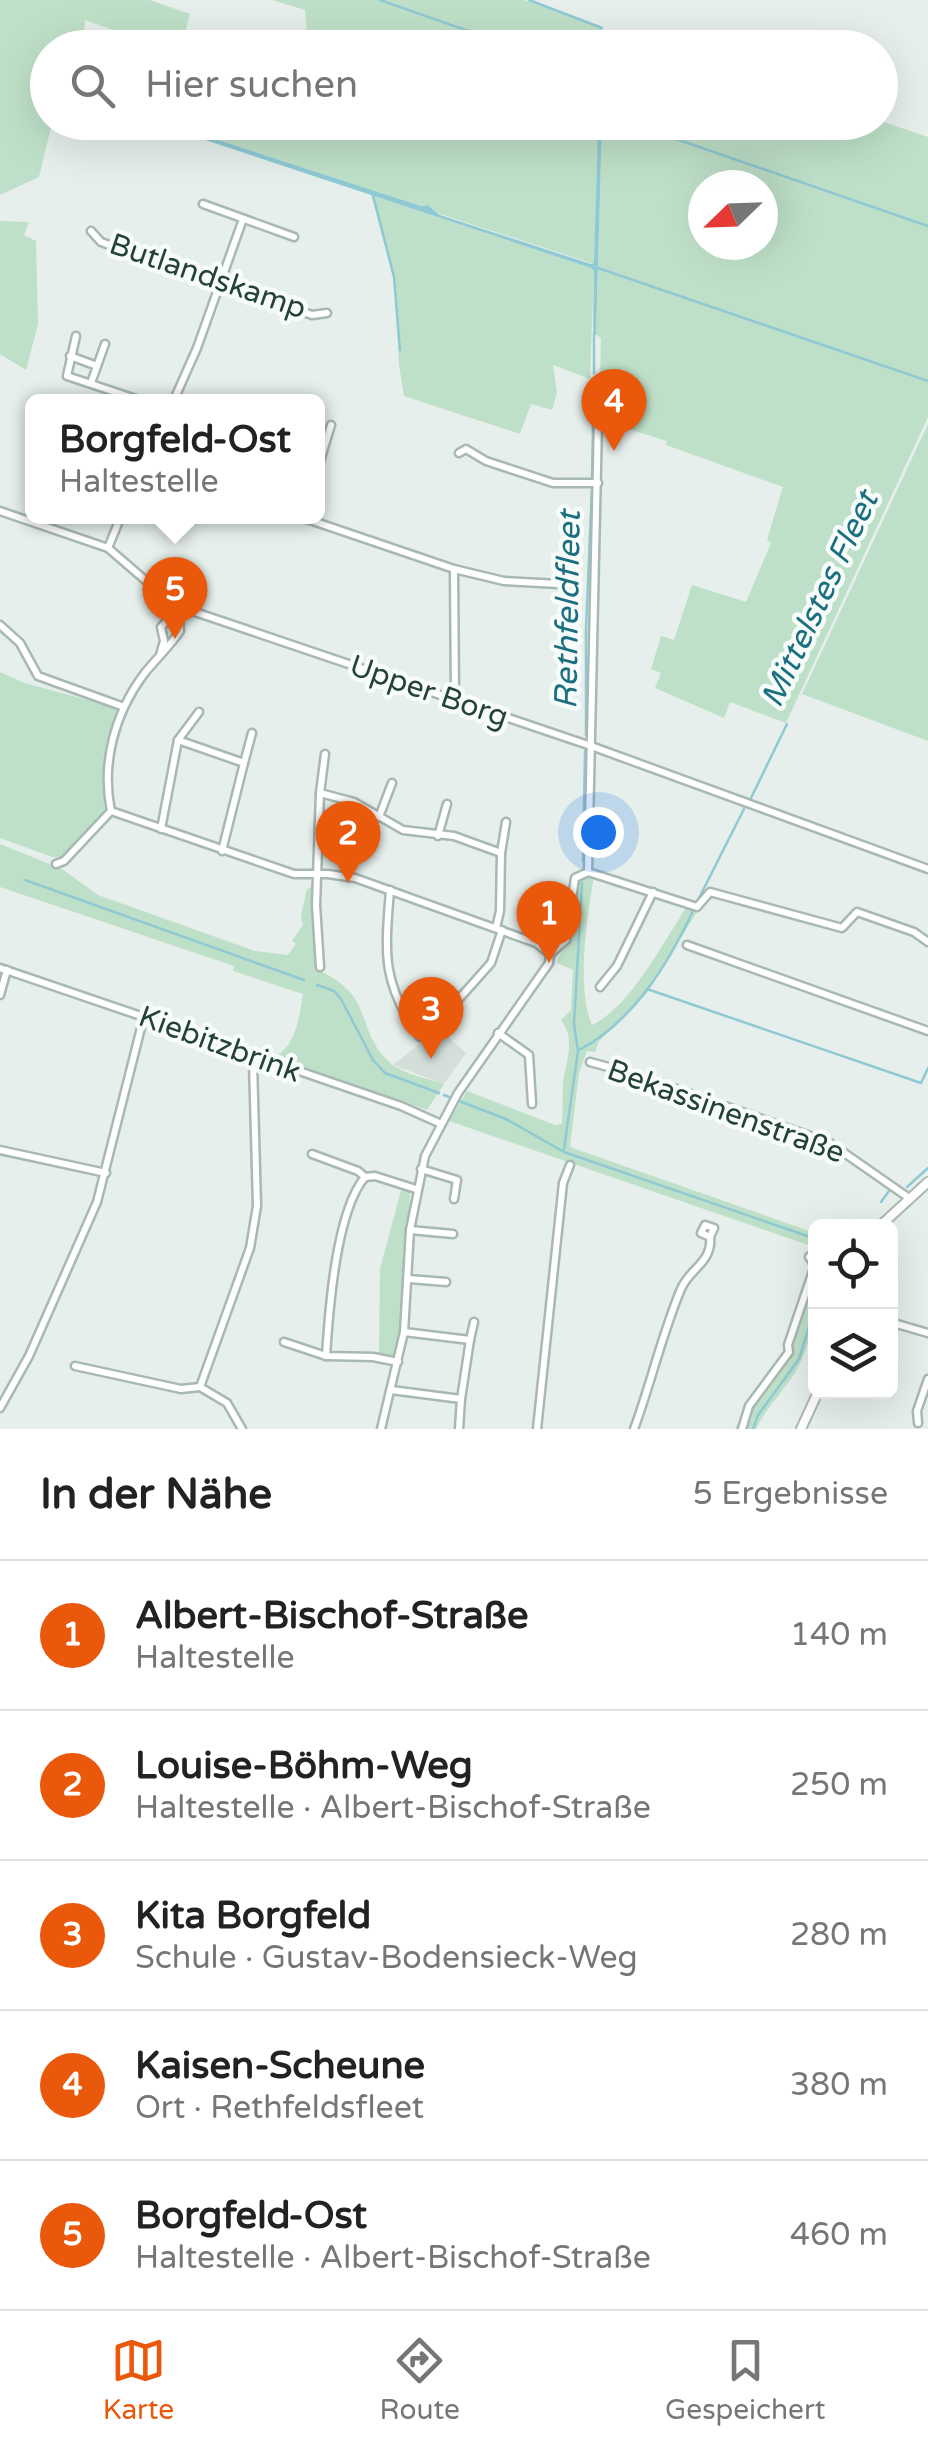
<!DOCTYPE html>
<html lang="de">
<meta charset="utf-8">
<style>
:root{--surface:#fff;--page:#f2f2f2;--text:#222;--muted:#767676;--line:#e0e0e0;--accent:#ea580c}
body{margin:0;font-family:"Varela Round",sans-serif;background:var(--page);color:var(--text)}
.controls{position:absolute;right:30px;bottom:30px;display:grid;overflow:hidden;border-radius:15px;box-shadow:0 10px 40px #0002}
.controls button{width:90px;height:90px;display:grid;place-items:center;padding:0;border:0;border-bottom:2px solid var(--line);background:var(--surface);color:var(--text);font:50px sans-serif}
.compass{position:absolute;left:688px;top:170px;width:90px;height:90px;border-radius:50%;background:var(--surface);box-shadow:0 10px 40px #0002;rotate:247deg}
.you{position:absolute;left:598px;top:832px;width:35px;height:35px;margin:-25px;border:8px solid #fff;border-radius:50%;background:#1a73e8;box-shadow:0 0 0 15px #1a73e833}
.badge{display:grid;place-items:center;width:65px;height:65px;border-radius:50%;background:var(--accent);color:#fff;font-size:32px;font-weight:700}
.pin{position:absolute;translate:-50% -82px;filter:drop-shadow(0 2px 5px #0008)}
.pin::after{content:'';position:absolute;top:52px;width:35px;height:30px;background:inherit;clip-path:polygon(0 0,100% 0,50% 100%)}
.popup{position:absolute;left:25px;top:394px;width:300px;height:130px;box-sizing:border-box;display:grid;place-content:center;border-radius:15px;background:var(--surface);filter:drop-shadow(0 2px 8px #0005);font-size:32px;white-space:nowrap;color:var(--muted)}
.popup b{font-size:38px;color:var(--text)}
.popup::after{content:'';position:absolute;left:50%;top:100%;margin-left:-20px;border:20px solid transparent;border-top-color:var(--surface)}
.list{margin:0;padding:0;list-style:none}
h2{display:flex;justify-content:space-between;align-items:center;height:130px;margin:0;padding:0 40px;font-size:42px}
h2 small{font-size:32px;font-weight:400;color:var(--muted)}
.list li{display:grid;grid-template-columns:65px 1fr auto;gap:30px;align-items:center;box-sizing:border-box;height:150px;padding:0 40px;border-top:2px solid var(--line)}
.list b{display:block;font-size:38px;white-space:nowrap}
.list p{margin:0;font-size:32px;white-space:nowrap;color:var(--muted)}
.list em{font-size:32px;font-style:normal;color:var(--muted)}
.icon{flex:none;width:55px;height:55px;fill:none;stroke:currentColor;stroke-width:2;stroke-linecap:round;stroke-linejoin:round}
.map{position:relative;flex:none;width:928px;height:1429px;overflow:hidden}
.search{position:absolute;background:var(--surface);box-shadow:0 10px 40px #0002;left:30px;right:30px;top:30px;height:110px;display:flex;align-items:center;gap:25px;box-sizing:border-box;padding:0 35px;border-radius:55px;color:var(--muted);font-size:38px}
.sheet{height:880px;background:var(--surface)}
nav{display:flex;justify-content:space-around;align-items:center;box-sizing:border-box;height:140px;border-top:2px solid var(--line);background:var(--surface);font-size:28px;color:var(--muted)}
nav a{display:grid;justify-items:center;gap:5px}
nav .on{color:var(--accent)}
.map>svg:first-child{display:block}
.built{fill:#d4dfda}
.green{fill:#bfe0c8;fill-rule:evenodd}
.water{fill:#8ec9d4}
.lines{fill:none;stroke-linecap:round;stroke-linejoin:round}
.stream{stroke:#8ec9d4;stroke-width:2.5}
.minor-casing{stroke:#a8b8b2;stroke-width:11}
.tertiary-casing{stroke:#a8b8b2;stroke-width:12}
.minor{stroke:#fff;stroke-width:6}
.tertiary{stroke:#fff;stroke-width:8}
.labels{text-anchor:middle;stroke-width:9;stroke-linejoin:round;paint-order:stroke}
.street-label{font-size:30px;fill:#24423a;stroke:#f7fbf9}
.water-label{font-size:32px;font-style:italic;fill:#1c6f80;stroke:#f7fbf9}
</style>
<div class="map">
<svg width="928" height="1429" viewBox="0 0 928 1429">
<rect width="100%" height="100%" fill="#e6efeb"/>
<polygon class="built" points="438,1029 466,1053 444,1084 393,1065"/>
<g class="green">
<polygon points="0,0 150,0 190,14 181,47 160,47 85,20 83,43 95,47 48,48 48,122 52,123 39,177 0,195"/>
<polygon points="272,0 524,0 602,27 601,47 308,47 305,10"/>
<path d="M881,121L928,137V417L786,723L730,702L724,718L655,688L661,673L651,669L661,636L674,640L692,585L746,602L771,543L767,540L783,487L666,445L667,441L599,420L601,338L596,335L602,123ZM703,185H763V245H703Z"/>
<polygon points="166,123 312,123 350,136 352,123 599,123 594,264 440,214 428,205 421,206"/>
<polygon points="371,195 591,268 594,271 590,379 553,365 557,393 552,410 531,404 520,434 404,396 399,365 394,278"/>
<polygon points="0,221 29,222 24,235 36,241 38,324 26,370 0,354"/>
<polygon points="928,424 928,741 802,694"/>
<polygon points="0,672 25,683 117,708 104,758 105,813 63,857 52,857 0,838"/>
<path d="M0,844L62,869L98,895L255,951L288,955L296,944L292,941L303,925L301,915L307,889L315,886L318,970C376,997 354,1026 387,1060C400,1074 427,1078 444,1084L427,1110L275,1057C297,1044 299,1017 303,994L233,971L234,966L0,887Z"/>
<path d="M585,874L594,876C587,917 576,987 592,1025C630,1007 662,944 686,908L697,912L646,994L599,1041L595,1052L587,1051L579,1073L570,1147L815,1233C815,1279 820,1330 796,1371C784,1391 766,1408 756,1429H735L753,1395L785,1353L794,1314L809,1271L806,1260L811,1246L449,1121L467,1091L555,1125L562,1124C563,1110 562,1096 563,1083C566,1061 576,1039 561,1020L571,1010L573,970L557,963C560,952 567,948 571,936C576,917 569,887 585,874Z"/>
<polygon points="402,1187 410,1191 401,1332 396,1355 379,1356 380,1269"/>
</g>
<polygon class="water" points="154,123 166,123 421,206 428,205 440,215 591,264 594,263 598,130 599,123 602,123 596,335 593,334 594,271 591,268"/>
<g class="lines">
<g class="stream">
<polyline points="380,0 517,48"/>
<polyline points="529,0 602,28"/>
<polyline points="381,37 411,48"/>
<polyline points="627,122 928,226"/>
<polyline points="373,195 394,277 400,350"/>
<polyline points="598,268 928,381"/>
<polyline points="594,373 594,334"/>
<polyline points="592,478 594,380"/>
<polyline points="586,735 586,630 592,487"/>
<polyline points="751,798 787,724"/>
<polyline points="583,861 585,751"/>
<polyline points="25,880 304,980"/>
<polyline points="699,898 744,809"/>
<polyline points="317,985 334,991 341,999 373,1060 385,1073 439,1093"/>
<polyline points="647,989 921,1083 928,1068"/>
<path d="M579,1050C633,1022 668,964 693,911"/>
<polyline points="444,1095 449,1097"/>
<polyline points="459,1101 506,1119 564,1152 816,1239"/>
<polyline points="564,1149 578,1051 574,1024 582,883"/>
<polyline points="907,1187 928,1168"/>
<polyline points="881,1202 889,1191"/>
<polyline points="753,1429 758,1415 799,1359 816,1305"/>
</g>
<defs>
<g id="minor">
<polyline points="203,204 294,237"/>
<polyline points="91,231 101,242 312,315 327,313"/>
<polyline points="76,336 67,376 145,402"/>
<polyline points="70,356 97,366"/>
<polyline points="91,383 105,344"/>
<polyline points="173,402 197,348 243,219"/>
<polyline points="459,453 466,449 486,461 553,483 598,483"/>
<polyline points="318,468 331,425"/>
<polyline points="0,511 108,548 159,592 186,609 591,746 928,869"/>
<polyline points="298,516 454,569 504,581 577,585"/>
<polyline points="108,548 121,516"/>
<polyline points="454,569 455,699"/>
<polyline points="0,625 20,643 38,676 124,707"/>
<path d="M160,655L164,641L161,627L172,616L179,619L180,631C170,646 156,659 144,674C115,713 101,763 111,811L294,874H328L355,878L536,943L550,954L549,963L458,1093L425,1156L410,1230L404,1332L381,1429"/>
<polyline points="178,740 199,712"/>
<polyline points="244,763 252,733"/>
<polyline points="320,793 325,754"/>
<polyline points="379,817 392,783"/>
<polyline points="161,829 178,740 244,763 222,851"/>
<polyline points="438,836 447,804"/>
<polyline points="501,853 506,822"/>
<polyline points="56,864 64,861 111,811"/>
<polyline points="588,872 697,907 710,892 842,928 857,912 914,932 928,942"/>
<path d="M390,890C385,953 381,983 420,1037C435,1029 449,1020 451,1002L458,1000L491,963L502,930"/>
<polyline points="687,945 928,1031"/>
<polyline points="550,954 566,940 575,878 588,872 598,421"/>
<polyline points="320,967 316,905 320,793 354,802 403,830 454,836 501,853 500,911 496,928"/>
<polyline points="0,968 229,1046 250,1055 253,1062"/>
<polyline points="600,987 617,966 653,892"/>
<polyline points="0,995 7,970"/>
<polyline points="498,1033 529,1055 532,1104"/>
<polyline points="253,1062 270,1061 401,1106 439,1123"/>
<polyline points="590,1062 634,1074 830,1143 909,1198"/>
<polyline points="0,1150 106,1173"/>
<polyline points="312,1154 358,1171 365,1177 375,1176 416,1189"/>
<polyline points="421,1169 457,1180 454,1199"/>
<polyline points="410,1230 453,1234"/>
<polyline points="409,1279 446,1282"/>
<polyline points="890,1322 928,1333"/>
<polyline points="404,1332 470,1340 461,1399"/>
<polyline points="470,1340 474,1322"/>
<polyline points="284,1342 326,1356 373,1357 398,1362"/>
<path d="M326,1356C329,1310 336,1211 365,1177"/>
<polyline points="75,1366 181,1389 200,1387"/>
<polyline points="200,1387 250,1248 257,1206 253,1062"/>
<polyline points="200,1387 227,1403 242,1429"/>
<polyline points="391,1390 461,1399 459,1429"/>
<polyline points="0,1408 29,1356 97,1202 144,1016"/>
<polyline points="918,1423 917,1411 928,1379"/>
<polyline points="537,1429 563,1183 570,1165"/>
<path d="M634,1429C651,1383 662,1334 681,1289C689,1269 713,1262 710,1237L714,1228L705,1225L701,1233L710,1237"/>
<polyline points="742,1429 749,1406 789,1352 788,1345 815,1265 809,1257 816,1251"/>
</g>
<g id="tertiary">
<polyline points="880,1226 928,1182"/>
<polyline points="801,1429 818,1392"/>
</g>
</defs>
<use href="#minor" class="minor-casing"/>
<use href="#tertiary" class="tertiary-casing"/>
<use href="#minor" class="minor"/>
<use href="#tertiary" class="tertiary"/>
</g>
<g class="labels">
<g class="street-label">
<text transform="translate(208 276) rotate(19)" y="10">Butlandskamp</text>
<text transform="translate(429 691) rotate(19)" y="10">Upper Borg</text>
<text transform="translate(220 1044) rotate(20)" y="10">Kiebitzbrink</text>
<text transform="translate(726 1111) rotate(20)" y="10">Bekassinenstraße</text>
</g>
<g class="water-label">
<text transform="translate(819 599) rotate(-65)" y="11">Mittelstes Fleet</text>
<text transform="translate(567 610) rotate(-89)" y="11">Rethfeldfleet</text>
</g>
</g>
</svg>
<div class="controls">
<button><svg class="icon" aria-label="locate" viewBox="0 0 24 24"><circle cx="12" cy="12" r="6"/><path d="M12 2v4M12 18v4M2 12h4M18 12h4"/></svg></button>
<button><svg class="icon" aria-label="layers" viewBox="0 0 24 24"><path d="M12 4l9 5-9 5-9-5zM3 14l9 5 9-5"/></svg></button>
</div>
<svg class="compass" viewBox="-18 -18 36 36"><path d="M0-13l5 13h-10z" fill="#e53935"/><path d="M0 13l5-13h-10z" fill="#767676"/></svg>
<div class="you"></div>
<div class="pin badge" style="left:549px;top:963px">1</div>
<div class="pin badge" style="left:348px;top:883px">2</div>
<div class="pin badge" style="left:431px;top:1059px">3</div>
<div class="pin badge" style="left:614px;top:451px">4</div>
<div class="pin badge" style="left:175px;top:639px">5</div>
<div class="popup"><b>Borgfeld-Ost</b>Haltestelle</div>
<div class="search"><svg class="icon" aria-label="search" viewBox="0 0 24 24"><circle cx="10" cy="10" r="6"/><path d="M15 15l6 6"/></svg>Hier suchen</div>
</div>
<section class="sheet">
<h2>In der Nähe<small>5 Ergebnisse</small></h2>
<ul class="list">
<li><span class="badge">1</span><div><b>Albert-Bischof-Straße</b><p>Haltestelle</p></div><em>140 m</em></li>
<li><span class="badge">2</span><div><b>Louise-Böhm-Weg</b><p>Haltestelle · Albert-Bischof-Straße</p></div><em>250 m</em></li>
<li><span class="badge">3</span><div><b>Kita Borgfeld</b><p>Schule · Gustav-Bodensieck-Weg</p></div><em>280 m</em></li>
<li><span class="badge">4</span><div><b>Kaisen-Scheune</b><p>Ort · Rethfeldsfleet</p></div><em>380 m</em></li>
<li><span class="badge">5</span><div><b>Borgfeld-Ost</b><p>Haltestelle · Albert-Bischof-Straße</p></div><em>460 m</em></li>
</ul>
</section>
<nav>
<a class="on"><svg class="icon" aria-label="map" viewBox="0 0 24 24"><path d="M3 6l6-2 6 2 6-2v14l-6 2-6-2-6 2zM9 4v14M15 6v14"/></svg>Karte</a>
<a><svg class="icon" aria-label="directions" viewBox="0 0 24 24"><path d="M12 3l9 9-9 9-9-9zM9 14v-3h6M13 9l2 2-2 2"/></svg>Route</a>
<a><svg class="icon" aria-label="saved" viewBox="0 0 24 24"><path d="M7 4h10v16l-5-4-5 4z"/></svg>Gespeichert</a>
</nav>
